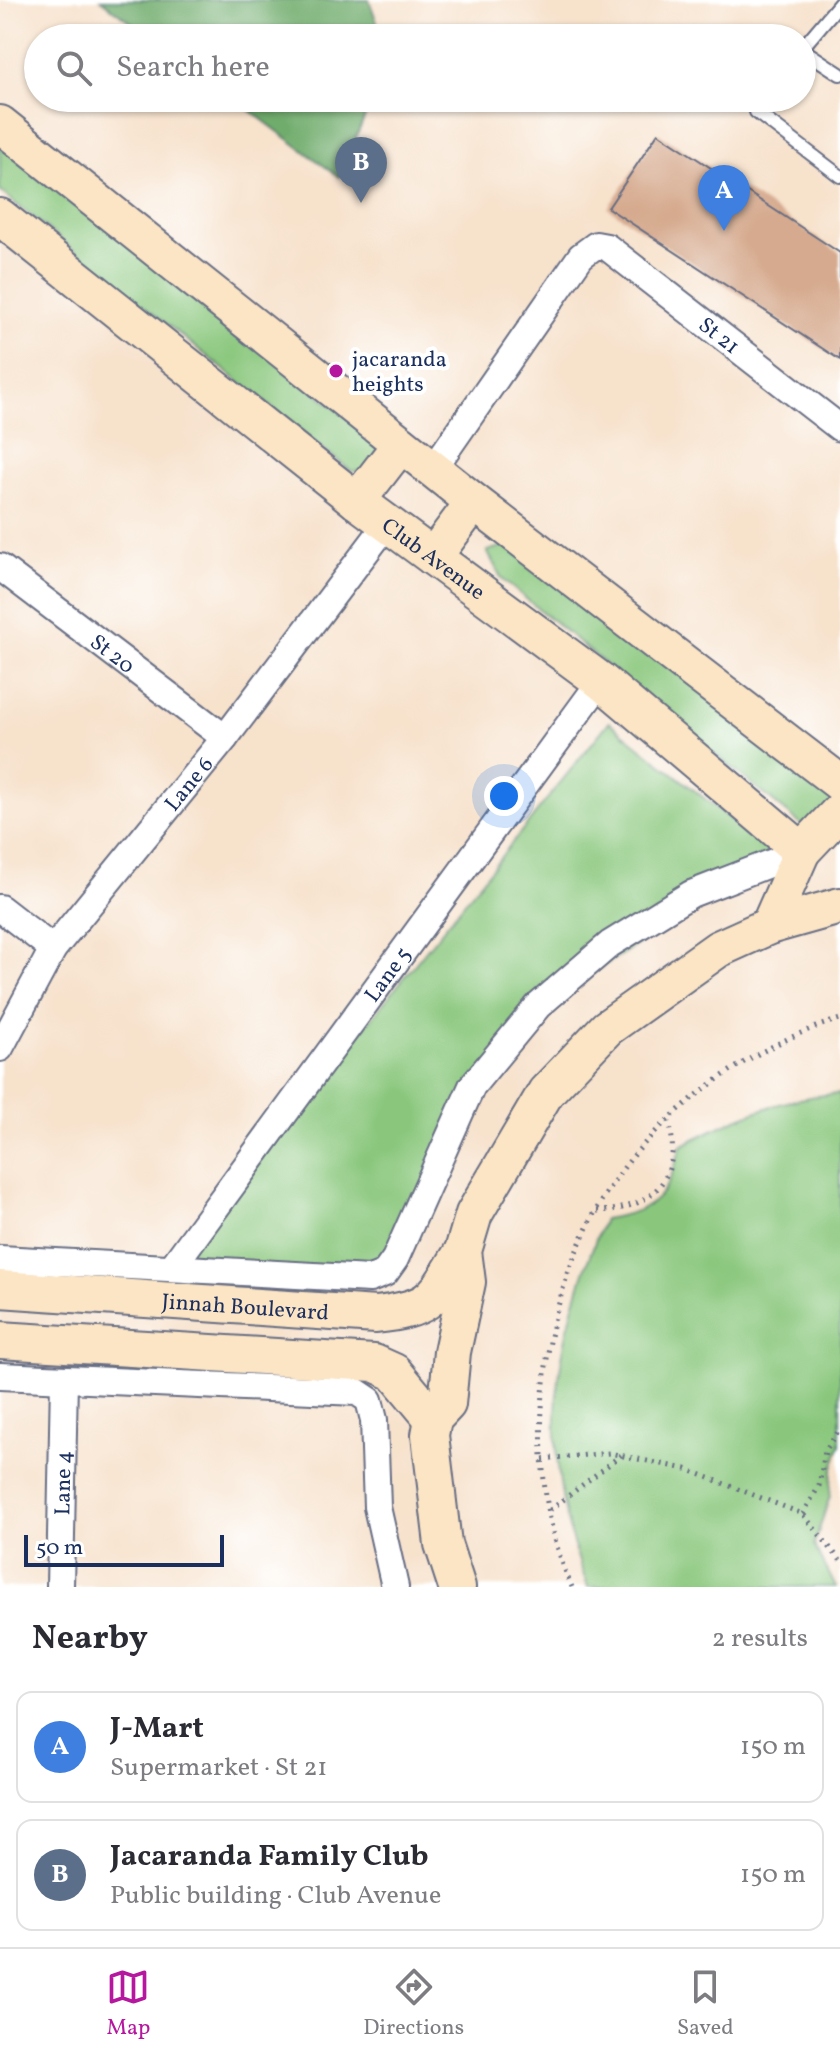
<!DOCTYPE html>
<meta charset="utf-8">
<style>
:root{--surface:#fff;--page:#f7f7f7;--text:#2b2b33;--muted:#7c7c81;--line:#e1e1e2;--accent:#b5179e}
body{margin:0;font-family:Vollkorn,serif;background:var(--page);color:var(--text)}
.scale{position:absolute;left:24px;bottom:20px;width:200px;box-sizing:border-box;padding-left:8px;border:4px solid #1b2f5e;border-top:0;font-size:22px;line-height:28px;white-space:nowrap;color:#1b2f5e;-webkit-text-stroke:6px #fff;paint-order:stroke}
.you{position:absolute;left:504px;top:796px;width:28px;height:28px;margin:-20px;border:6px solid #fff;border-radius:50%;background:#1a73e8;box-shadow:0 0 0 12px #1a73e833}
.badge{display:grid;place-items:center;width:52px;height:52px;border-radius:50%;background:var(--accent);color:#fff;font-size:26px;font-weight:700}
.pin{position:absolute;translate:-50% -66px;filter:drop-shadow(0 2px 4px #0008)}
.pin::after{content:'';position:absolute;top:42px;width:28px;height:24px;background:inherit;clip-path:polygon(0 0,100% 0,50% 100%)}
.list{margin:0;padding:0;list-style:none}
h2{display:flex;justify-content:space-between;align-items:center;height:104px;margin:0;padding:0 32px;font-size:34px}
h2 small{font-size:26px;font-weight:400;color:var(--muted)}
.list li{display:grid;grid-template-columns:52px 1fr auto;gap:24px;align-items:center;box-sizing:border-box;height:112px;margin:0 16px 16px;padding:0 16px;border:2px solid var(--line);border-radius:16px}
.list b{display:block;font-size:30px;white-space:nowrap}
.list p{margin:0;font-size:26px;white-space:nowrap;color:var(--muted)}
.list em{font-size:26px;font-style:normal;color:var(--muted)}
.icon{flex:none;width:44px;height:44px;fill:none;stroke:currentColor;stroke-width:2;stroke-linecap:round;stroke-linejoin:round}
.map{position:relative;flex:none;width:840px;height:1587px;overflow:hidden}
.search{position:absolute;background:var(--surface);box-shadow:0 2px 6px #0004;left:24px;right:24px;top:24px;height:88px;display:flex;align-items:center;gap:20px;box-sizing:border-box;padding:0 28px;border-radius:44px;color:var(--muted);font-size:30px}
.sheet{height:360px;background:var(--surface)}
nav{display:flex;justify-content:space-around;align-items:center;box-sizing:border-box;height:112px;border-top:2px solid var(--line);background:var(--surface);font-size:22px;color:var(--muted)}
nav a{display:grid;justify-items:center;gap:4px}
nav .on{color:var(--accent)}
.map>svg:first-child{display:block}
.green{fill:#8ac77d;stroke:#527b6e;stroke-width:2}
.forest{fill:#6fac6c;stroke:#456e65;stroke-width:2}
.building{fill:#d6aa8e}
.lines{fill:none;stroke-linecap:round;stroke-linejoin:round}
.lane-casing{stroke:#686e84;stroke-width:16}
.street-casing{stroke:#686e84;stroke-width:30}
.secondary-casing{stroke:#686e84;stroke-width:40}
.path{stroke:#686e84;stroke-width:5;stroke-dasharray:2 6;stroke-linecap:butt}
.lane{stroke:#fff;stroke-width:12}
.street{stroke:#fff;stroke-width:26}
.secondary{stroke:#fce5c4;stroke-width:36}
.poi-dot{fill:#b5179e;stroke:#fff;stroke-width:3}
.labels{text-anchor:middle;stroke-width:8;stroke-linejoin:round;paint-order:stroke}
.street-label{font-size:22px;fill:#1b2f5e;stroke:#fff}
.poi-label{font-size:22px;fill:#1b2f5e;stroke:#fff;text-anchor:start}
</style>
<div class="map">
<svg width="840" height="1587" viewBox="0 0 840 1587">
<rect width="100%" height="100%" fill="#fff"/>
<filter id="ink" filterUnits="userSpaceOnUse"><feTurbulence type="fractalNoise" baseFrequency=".0125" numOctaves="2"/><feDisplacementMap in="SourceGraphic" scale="16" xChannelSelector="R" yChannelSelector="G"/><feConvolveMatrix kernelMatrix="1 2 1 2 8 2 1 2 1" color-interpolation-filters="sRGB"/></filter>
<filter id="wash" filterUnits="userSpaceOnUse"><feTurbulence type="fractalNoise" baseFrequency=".006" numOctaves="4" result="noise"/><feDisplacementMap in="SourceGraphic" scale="32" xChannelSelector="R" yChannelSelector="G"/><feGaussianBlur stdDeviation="1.8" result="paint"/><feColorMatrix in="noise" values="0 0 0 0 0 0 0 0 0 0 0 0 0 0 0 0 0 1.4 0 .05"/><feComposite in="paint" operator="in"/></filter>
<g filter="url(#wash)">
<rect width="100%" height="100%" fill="#f7e2cc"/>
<g class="green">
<polygon points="0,135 385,449 370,472 351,471 0,191"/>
<polygon points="513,543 829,784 832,809 803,826 502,579 487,551"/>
<polygon points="609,722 779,858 538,1006 385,1273 173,1266"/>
<path d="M840,1094V1445L832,1472L830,1496L814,1545L836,1587H588C536,1454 551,1348 604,1219C658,1210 667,1196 681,1146C730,1120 783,1096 840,1094Z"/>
</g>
<g class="forest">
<polygon points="101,0 369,0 383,38 152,38"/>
<polygon points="233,98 373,98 339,177"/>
</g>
<g id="blocks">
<polygon class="building" points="658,133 840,253 840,360 608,208"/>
</g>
</g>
<g filter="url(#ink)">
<use href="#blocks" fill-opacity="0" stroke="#686e84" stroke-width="2"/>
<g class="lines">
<defs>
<g id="lane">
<polyline points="802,48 840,3"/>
<polyline points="802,49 840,74"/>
<polyline points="760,98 755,104 756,112 840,176"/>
</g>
<g id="street">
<path id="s1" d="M433,469L581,256L596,245L607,247L840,428"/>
<path id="s2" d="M0,567L225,738"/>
<polyline points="0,908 53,949"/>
<path id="s3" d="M0,1048L53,949L225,738L387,524"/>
<polyline points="0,1259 370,1279 385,1273 395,1259 472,1086 538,1006 610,944 691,894 802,851"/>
<path id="s4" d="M173,1266L601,681"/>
<polyline points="0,1376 357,1392 369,1400 374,1420 377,1507 395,1587"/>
<path id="s5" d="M60,1587L64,1379"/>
</g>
<g id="secondary">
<polyline points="0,124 474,502 840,783"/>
<path id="s6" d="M0,217L357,501L601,681L802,851L769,926"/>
<polyline points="357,501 401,444"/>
<polyline points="433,557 474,502"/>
<polyline points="802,851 840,811"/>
<path id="s7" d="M0,1289L376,1315C435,1308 433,1298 463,1251"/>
<polyline points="0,1340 374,1363 394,1372 433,1419"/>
<polyline points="457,1587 443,1544 430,1435 433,1419 447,1404 452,1352 467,1282 463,1251 474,1214 546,1092 607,1028 718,949 769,926 840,906"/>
</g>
</defs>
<use href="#lane" class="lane-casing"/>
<use href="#street" class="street-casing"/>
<use href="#secondary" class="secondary-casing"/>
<g class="path">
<path d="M597,1211C652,1210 683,1177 669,1122"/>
<polyline points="543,1459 609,1453 686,1469 803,1514 840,1560"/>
<polyline points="550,1510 621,1455"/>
<polyline points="803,1514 819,1486 825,1451 840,1429"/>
<path d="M572,1587C516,1464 540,1282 619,1174C672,1103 756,1044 840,1019"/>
</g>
<use href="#lane" class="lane"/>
<use href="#street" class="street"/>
<use href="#secondary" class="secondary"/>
</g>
</g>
<circle class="poi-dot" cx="336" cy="371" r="8"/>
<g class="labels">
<g class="street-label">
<text dy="8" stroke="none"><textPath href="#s1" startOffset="432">St 21</textPath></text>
<text dy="8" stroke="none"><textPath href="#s6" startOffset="552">Club Avenue</textPath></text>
<text dy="8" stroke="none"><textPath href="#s2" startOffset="142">St 20</textPath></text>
<text dy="8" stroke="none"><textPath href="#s3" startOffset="326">Lane 6</textPath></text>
<text dy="8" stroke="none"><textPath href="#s4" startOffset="362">Lane 5</textPath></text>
<text dy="8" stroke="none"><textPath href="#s7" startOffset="246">Jinnah Boulevard</textPath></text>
<text dy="8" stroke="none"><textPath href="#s5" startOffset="104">Lane 4</textPath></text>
</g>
<g class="poi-label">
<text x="352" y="366">jacaranda<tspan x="352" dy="25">heights</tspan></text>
</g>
</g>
</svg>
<div class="scale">50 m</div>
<div class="you"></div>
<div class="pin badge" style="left:724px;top:231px;background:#3f7fe0">A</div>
<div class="pin badge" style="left:361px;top:203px;background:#5c6f8a">B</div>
<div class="search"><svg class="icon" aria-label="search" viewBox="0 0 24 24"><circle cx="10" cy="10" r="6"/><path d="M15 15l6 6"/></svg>Search here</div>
</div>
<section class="sheet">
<h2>Nearby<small>2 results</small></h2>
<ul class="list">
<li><span class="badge" style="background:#3f7fe0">A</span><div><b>J-Mart</b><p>Supermarket · St 21</p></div><em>150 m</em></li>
<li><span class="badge" style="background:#5c6f8a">B</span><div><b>Jacaranda Family Club</b><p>Public building · Club Avenue</p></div><em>150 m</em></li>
</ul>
</section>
<nav>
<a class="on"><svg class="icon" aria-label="map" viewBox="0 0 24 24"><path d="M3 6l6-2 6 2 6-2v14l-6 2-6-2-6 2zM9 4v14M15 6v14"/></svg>Map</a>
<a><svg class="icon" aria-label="directions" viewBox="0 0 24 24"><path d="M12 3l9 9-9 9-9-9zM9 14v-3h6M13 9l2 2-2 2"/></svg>Directions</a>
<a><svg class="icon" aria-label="saved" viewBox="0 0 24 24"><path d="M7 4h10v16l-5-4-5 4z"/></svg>Saved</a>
</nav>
